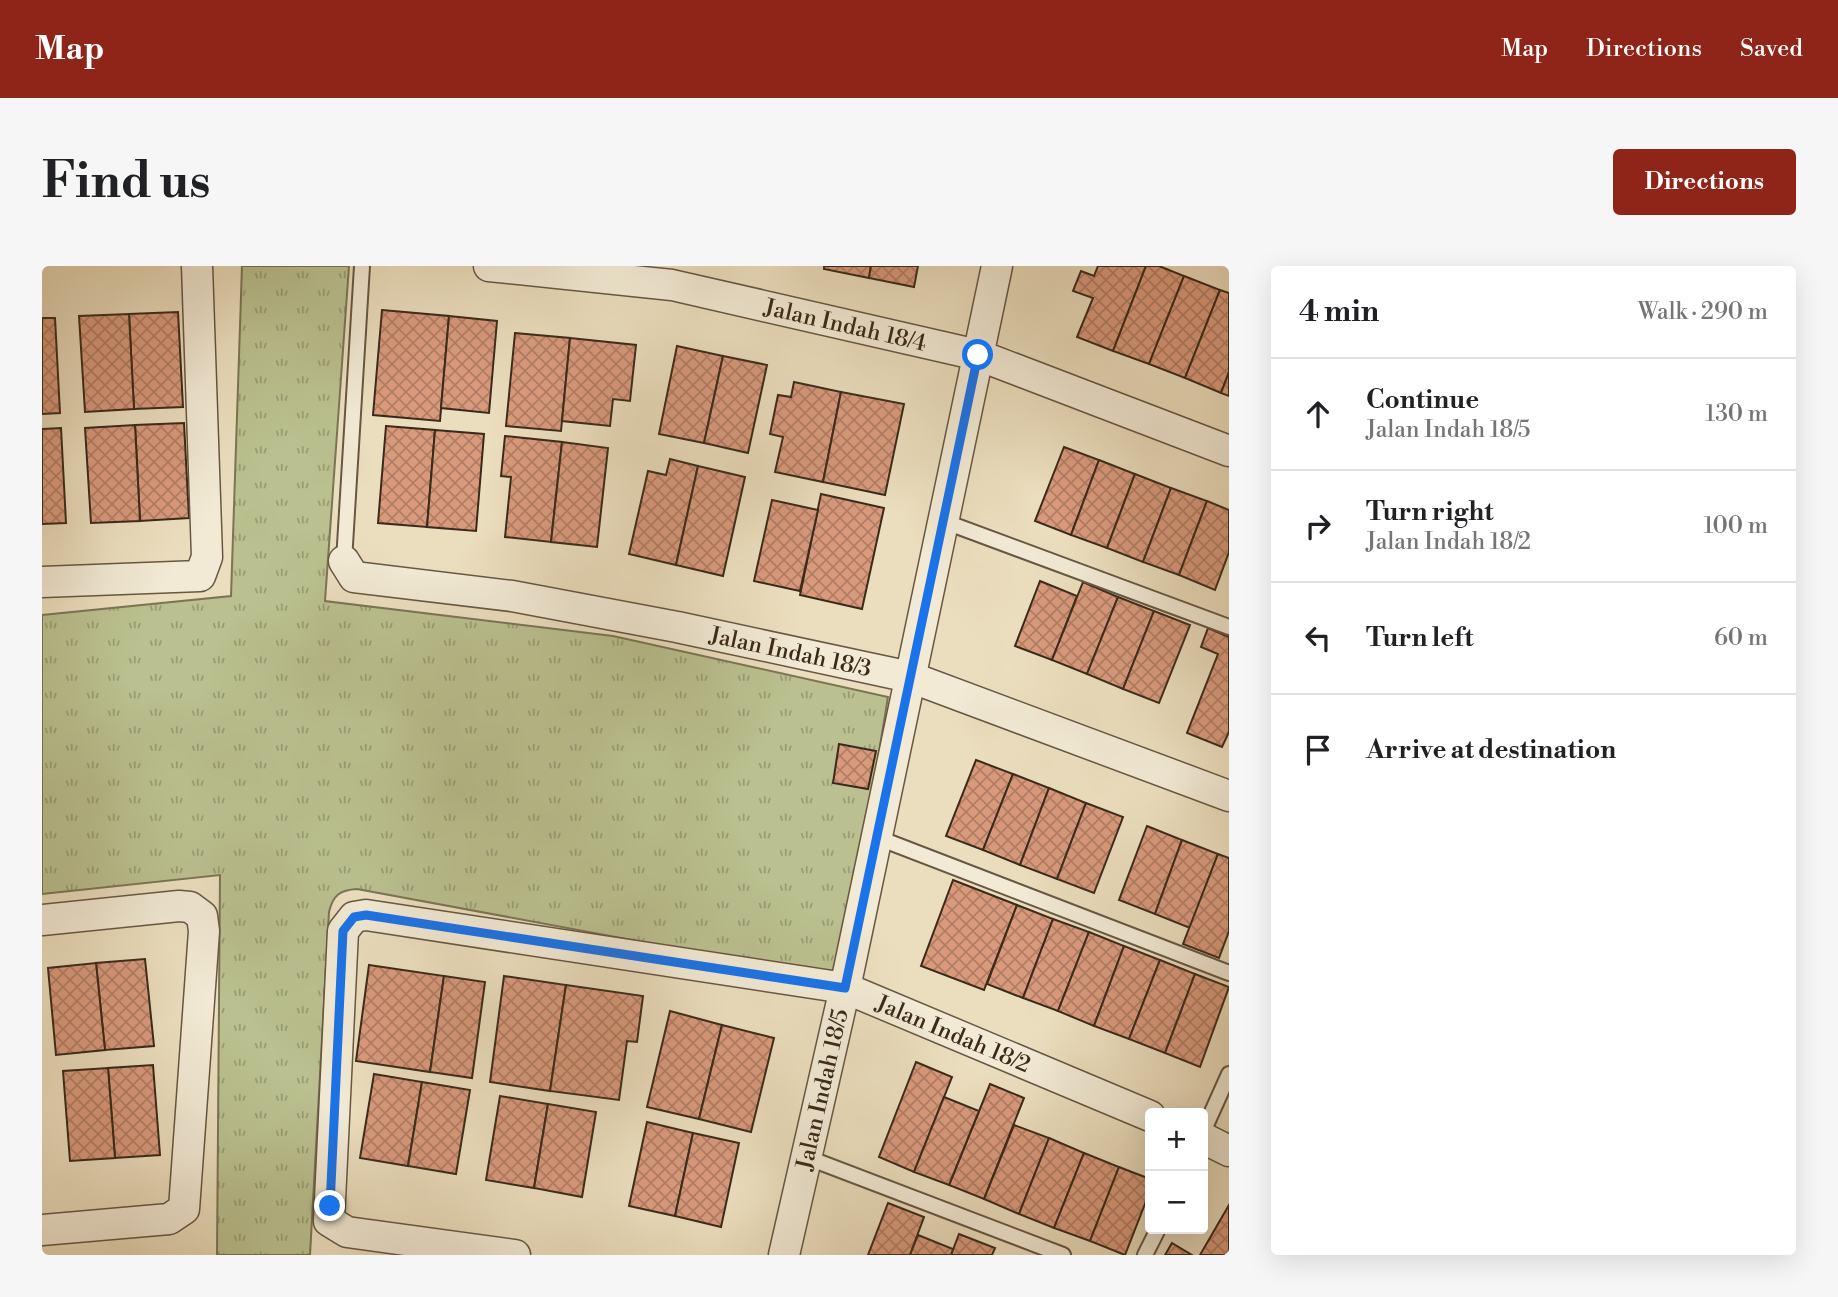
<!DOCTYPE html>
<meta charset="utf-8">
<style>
:root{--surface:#fff;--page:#f6f6f6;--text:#202124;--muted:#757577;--line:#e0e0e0;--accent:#8f2418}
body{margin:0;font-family:"Libre Bodoni",serif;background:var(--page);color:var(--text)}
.controls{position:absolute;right:21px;bottom:21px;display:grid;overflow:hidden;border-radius:7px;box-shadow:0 7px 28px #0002}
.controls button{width:63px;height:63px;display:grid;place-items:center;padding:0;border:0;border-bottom:2px solid var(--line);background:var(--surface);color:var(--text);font:35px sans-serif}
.stop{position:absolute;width:21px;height:21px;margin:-16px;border:5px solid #1a73e8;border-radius:50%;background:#fff}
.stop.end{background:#1a73e8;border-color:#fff;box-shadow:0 2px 7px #0008}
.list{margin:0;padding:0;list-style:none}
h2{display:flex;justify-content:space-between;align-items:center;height:91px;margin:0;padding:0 28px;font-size:30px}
h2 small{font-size:23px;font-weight:400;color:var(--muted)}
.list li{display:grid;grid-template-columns:46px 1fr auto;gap:21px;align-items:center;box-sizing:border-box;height:112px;padding:0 28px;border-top:2px solid var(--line)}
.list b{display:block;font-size:26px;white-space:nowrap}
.list p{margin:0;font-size:23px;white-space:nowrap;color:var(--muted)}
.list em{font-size:23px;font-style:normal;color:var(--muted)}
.icon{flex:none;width:38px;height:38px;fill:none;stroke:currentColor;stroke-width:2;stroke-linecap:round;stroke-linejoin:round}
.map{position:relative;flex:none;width:1187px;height:989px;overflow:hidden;border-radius:7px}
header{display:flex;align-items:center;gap:42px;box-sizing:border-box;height:98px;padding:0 35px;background:var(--accent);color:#fff}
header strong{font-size:33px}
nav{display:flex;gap:38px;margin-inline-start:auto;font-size:24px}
.intro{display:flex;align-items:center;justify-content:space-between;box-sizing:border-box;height:168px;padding:0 42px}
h1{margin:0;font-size:49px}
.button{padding:18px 32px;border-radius:7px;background:var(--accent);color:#fff;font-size:24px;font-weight:700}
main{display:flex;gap:42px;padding:0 42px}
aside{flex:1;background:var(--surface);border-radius:7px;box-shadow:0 7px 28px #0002}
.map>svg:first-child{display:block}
.park{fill:url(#park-tufts);stroke:#7a7554;stroke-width:2}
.building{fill:url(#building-cross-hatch);stroke:#3b2a1a;stroke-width:2}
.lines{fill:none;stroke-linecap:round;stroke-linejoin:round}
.lane-casing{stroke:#675743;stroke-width:18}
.street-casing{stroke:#675743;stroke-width:33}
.lane{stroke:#f2ead5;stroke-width:14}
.street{stroke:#f2ead5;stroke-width:30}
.route{stroke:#1a73e8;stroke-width:9}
.labels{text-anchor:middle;stroke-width:6;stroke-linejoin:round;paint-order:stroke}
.street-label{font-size:23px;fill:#3b2a1a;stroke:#f2ead5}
</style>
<header>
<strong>Map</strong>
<nav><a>Map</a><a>Directions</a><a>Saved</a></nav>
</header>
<div class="intro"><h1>Find us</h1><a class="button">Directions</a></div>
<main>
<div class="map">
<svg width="1187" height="989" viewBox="0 0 1187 989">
<defs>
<pattern id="park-tufts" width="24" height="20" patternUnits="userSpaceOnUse" patternTransform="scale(1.75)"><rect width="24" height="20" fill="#bac08f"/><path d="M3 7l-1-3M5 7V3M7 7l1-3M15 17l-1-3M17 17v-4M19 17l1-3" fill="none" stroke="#989c74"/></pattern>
<pattern id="building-cross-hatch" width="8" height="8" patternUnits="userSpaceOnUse" patternTransform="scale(1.75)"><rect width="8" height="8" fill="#d99a7c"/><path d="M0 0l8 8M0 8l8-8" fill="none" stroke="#b17e65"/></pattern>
</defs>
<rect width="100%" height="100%" fill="#ebdebe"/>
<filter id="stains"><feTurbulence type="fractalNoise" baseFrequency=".00286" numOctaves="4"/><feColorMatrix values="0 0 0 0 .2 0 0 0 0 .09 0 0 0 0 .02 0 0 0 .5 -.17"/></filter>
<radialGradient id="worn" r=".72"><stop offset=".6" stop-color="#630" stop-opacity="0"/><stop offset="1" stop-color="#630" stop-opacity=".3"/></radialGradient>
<path class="park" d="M200,0H307L283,335L571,370L846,431L800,713L315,623C298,624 291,629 287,646L268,989H175L178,609L0,628V349L189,330Z"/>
<g class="building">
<polygon points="782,0 829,0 827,12 782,3"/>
<polygon points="829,0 876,0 872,21 827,12"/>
<polygon points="1056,0 1104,0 1071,85 1035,71 1051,32 1031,25 1039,5 1052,10"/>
<polygon points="1104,0 1117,0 1142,10 1107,98 1071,85"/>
<polygon points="1142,10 1178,24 1143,112 1107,98"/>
<polygon points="1178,24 1187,27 1187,106 1179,127 1143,112"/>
<polygon points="340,44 407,50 398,155 331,149"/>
<polygon points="136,46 141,141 92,143 87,48"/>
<polygon points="87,48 92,143 43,146 37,50"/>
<polygon points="407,50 455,55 447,147 399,142"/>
<polygon points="0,52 13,52 18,147 0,148"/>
<polygon points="473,67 528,72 519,165 464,160"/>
<polygon points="528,72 594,79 588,135 571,133 568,160 520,155"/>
<polygon points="635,80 681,90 662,177 617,168"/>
<polygon points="681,90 725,99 706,187 662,177"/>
<polygon points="1187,106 1187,130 1179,127"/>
<polygon points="752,116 799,126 781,216 733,206 741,171 728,168 736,129 749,131"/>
<polygon points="799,126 862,138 843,229 781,216"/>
<polygon points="142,157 147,252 98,255 93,159"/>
<polygon points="93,159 98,255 49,257 43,162"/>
<polygon points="344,160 393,164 385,261 336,257"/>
<polygon points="19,162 24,257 0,258 0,163"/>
<polygon points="393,164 442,168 434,265 385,261"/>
<polygon points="463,170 520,176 509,276 463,271 469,211 459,210"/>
<polygon points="520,176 566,182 555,281 509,276"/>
<polygon points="1022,181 1057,194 1029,269 993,255"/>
<polygon points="628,193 656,200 634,299 587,288 606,205 624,209"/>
<polygon points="1057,194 1093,208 1065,282 1029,269"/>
<polygon points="656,200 703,211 681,310 634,299"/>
<polygon points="1093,208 1129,222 1101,296 1065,282"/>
<polygon points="1129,222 1165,235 1137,309 1101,296"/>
<polygon points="779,228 842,242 820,343 758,329"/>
<polygon points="730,234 776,244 758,325 712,315"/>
<polygon points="1165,235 1187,244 1187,286 1173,324 1137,309"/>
<polygon points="998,315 1035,330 1010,394 973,380"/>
<polygon points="1041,316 1076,331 1045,408 1010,394"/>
<polygon points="1076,331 1112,345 1081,423 1045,408"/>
<polygon points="1112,345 1148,359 1117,437 1081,423"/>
<polygon points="1166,362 1187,371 1187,466 1180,481 1145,467 1176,388 1159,381"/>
<polygon points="797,478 834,485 826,523 791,517"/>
<polygon points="934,494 971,508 941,584 904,570"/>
<polygon points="971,508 1007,522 978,599 941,584"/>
<polygon points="1007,522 1044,537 1015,613 978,599"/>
<polygon points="1044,537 1081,551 1052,627 1015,613"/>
<polygon points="1105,560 1140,574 1113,648 1077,634"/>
<polygon points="1140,574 1176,588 1148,662 1113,648"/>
<polygon points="1176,588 1187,592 1187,665 1177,692 1141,678"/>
<polygon points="911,614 975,639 942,724 879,700"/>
<polygon points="975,639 1011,653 981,732 945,718"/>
<polygon points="1011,653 1047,666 1016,745 981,732"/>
<polygon points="1047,666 1082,680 1052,760 1016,745"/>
<polygon points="1082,680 1118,694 1087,773 1052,760"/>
<polygon points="103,693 112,780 63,784 54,697"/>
<polygon points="1118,694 1153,708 1123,787 1087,773"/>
<polygon points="54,697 63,784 14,789 6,702"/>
<polygon points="327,699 402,710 388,806 314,795"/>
<polygon points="1153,708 1187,721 1158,801 1123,787"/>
<polygon points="402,710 443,716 430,812 388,806"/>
<polygon points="462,710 524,719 508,825 448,816"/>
<polygon points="524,719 601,730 595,776 585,775 577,834 508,825"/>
<polygon points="628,745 680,759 657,853 605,841"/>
<polygon points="680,759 732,772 709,866 657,853"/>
<polygon points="874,796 910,811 872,906 837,891"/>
<polygon points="111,799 118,889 73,892 66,802"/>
<polygon points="66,802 73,892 28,895 21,805"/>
<polygon points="332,808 380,816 366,900 318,892"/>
<polygon points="380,816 428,824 414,908 366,900"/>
<polygon points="948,818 982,832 942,933 907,919"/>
<polygon points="458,830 506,838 492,922 444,914"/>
<polygon points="902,831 937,845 907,919 872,906"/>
<polygon points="506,838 554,846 540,931 492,922"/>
<polygon points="605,856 651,867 633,950 587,940"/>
<polygon points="972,859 1007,872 977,948 942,933"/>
<polygon points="651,867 697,877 679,961 633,950"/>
<polygon points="1007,872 1042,887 1012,962 977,948"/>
<polygon points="1042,887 1077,901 1048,975 1012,962"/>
<polygon points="1077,901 1108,913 1108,925 1083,989 1048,975"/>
<polygon points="846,937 882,951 868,989 826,989"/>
<polygon points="1187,939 1187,989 1158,989"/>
<polygon points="917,968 953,982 950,989 909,989"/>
<polygon points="876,969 911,983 909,989 868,989"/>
<polygon points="1130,977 1150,989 1123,989"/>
</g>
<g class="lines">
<defs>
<g id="lane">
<polyline points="901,255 1187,361"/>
<polyline points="302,295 320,0"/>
<polyline points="834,571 1187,707"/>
<polyline points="1161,866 1187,808"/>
<polyline points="764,891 1021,989"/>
<polyline points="1103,989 1116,963"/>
</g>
<g id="street">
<path id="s1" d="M447,0L630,19L936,89L1187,185"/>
<path id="s2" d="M302,295L312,311L470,330L635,361L868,411L1187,530"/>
<polyline points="0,316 158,310 165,291 155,0"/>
<polyline points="0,654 137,640 148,641 160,650 162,665 142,943 127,953 0,964"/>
<polyline points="1161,872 1187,885"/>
<path id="s3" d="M473,989L305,966L287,955L301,665L312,651L324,649L803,722L1108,850"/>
<path id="s4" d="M742,989L803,722L955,0"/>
</g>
</defs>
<use href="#lane" class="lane-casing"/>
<use href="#street" class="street-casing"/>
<use href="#lane" class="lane"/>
<use href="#street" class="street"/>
</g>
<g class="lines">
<polyline class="route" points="288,940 301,665 312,651 324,649 803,722 936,89"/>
</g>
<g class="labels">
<g class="street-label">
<text dy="8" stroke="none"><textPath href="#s1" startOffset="362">Jalan Indah 18/4</textPath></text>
<text dy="8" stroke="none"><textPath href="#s2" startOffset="462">Jalan Indah 18/3</textPath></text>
<text dy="8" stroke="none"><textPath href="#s3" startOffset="1113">Jalan Indah 18/2</textPath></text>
<text dy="8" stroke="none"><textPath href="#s4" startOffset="170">Jalan Indah 18/5</textPath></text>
</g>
</g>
<rect width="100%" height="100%" filter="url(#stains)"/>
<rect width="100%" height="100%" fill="url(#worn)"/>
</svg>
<div class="controls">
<button>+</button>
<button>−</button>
</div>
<div class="stop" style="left:936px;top:89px"></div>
<div class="stop end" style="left:288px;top:940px"></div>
</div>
<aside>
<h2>4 min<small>Walk · 290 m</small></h2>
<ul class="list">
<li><svg class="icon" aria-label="ahead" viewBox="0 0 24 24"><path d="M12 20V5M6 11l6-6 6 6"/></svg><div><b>Continue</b><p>Jalan Indah 18/5</p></div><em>130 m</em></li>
<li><svg class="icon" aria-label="right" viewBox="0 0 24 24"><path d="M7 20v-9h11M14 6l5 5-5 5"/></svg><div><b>Turn right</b><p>Jalan Indah 18/2</p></div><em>100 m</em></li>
<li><svg class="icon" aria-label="left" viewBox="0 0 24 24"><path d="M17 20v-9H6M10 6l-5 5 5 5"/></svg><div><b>Turn left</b></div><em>60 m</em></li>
<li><svg class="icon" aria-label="arrive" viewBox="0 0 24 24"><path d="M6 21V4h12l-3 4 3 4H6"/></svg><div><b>Arrive at destination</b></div></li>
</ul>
</aside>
</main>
